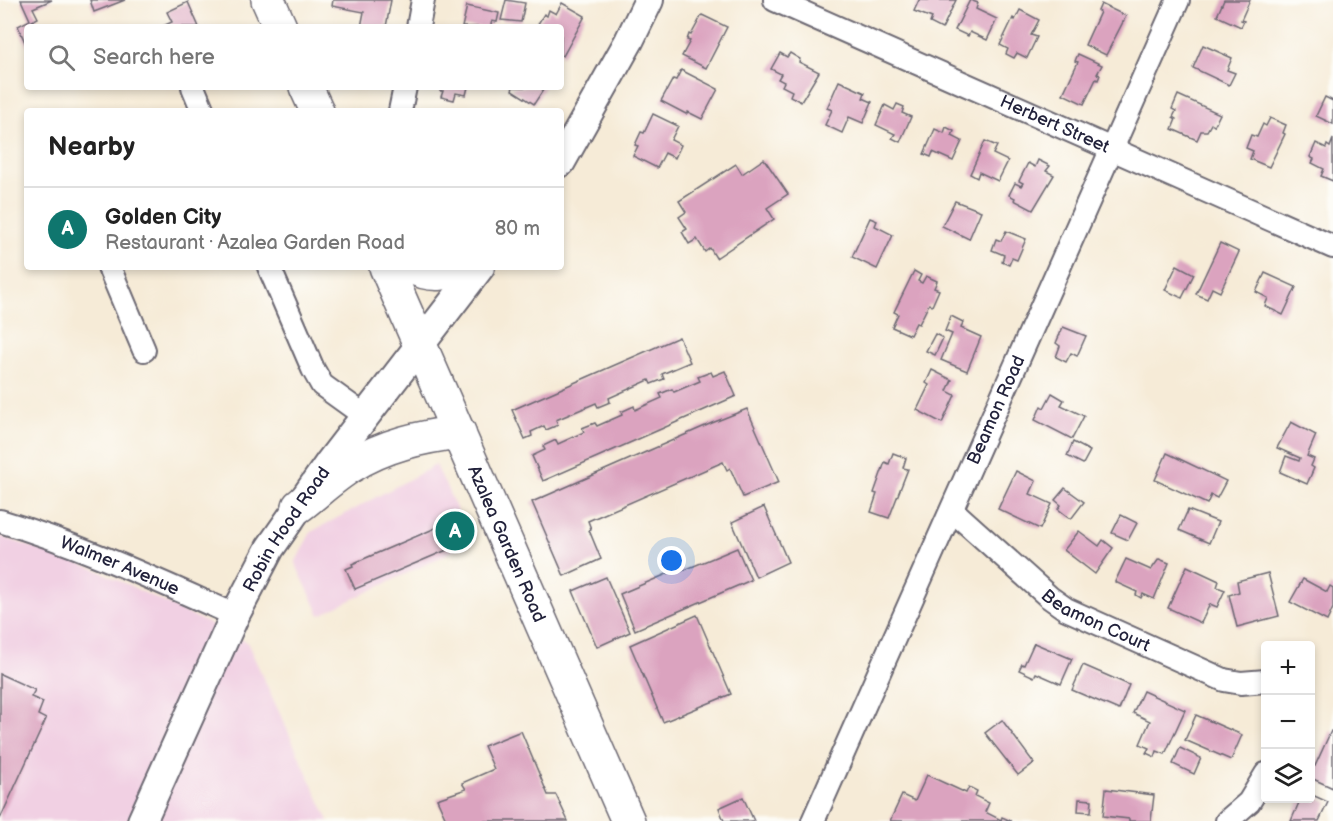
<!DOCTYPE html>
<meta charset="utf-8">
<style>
:root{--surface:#fff;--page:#f2f2f2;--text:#222;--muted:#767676;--line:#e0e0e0;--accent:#0f766e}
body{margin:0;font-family:"Balsamiq Sans",sans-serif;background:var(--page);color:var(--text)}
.controls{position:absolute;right:18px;bottom:18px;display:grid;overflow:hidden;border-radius:6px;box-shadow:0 3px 9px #0003}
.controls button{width:54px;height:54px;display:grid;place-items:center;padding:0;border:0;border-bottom:2px solid var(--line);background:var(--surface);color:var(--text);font:30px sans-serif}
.you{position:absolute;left:672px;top:561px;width:21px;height:21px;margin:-15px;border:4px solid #fff;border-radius:50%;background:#1a73e8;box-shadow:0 0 0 9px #1a73e833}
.badge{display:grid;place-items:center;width:39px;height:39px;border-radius:50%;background:var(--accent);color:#fff;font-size:20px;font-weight:700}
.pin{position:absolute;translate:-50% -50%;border:3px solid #fff;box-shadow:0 2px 6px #0006}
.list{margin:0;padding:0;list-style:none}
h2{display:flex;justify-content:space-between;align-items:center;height:78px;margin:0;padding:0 24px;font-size:26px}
h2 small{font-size:20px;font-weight:400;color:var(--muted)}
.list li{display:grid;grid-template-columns:39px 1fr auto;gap:18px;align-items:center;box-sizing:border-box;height:84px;padding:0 24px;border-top:2px solid var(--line)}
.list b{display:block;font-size:22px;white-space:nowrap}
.list p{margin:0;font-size:20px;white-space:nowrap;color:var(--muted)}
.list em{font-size:20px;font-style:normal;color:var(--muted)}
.icon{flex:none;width:33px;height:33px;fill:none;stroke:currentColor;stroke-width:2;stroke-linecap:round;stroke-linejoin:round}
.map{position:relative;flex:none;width:1333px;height:821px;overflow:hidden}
.search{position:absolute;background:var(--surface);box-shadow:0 3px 9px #0003;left:24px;top:24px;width:540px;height:66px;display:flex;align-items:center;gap:15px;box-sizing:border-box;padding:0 21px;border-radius:6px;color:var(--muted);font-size:22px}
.panel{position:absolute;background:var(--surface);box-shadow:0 3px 9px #0003;left:24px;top:108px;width:540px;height:162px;border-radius:6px}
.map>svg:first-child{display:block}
.built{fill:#f1d0e3}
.building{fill:#dba3bf}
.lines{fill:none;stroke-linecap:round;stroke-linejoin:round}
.minor-casing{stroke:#6c6872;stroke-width:26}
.tertiary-casing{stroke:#6c6872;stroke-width:32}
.secondary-casing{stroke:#6c6872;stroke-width:36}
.minor{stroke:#fff;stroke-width:22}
.tertiary{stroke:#fff;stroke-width:28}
.secondary{stroke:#fff;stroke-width:33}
.labels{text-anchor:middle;stroke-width:4.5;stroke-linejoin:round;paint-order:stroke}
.street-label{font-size:18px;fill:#22223b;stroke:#fdfcf7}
</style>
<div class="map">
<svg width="1333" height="821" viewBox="0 0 1333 821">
<rect width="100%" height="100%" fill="#fdfcf7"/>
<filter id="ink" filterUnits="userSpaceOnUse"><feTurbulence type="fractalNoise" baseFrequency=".0167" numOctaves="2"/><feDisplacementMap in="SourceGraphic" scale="12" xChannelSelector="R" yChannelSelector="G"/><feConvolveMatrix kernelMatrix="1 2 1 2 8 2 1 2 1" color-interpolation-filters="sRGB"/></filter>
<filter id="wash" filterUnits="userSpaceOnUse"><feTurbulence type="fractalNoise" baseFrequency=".008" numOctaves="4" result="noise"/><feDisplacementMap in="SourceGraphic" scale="24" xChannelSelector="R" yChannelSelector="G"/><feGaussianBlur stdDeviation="1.35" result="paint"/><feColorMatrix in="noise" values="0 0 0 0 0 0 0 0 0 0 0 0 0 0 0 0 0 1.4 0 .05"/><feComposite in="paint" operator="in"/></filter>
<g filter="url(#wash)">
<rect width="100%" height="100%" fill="#f6ebd7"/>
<g class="built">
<polygon points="436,465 472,542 320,615 295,563 311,532"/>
<polygon points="0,536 95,569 247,642 329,821 0,821"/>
</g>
<g id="blocks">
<g class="building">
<polygon points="21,0 52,0 33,8 38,18 32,21 35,27 27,27 27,47 18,26 30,20"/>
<polygon points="90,0 125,0 94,12"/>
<polygon points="333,0 391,0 386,27 361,27 364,12 332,6"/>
<polygon points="506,0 525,3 521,22 501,20"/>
<polygon points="919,0 956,0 942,29 930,23 932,18 914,11"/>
<polygon points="970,0 978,3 976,9 997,19 987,40 970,32 968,36 955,30"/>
<polygon points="1224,0 1250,0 1241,20 1244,21 1241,27 1217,16"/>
<polygon points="188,2 199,27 161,27 172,22 167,12"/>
<polygon points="562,3 585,16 563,56 561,55 561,27 536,27 544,14 547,16 549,10 556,14"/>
<polygon points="1101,4 1126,16 1106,55 1085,45 1100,12 1098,11"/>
<polygon points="467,6 499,13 497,22 492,21 490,27 462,27"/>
<polygon points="1020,10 1039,20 1031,35 1037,37 1027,58 1017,53 1014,58 1006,54 1008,49 1000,45 1013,18 1015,20"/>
<polygon points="702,15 727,27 706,68 682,56 690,41 687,40 689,34 691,35"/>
<polygon points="1203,45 1232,58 1227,70 1235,73 1229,85 1193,68"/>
<polygon points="780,53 787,57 790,53 800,59 799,62 819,72 801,102 790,96 792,91 782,86 784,82 778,79 781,74 771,69"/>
<polygon points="1078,54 1102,65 1097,74 1100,75 1098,80 1096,79 1084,104 1063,94 1078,62 1075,61"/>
<polygon points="681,70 718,89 702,119 688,112 686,114 661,101 673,79 676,80"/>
<polygon points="839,81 865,93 863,98 872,102 863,123 849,117 842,133 825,125 832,110 827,108"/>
<polygon points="441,87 468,87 466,95 456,93 454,100 441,97 443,91 440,91"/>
<polygon points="513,87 545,87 534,104 512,90"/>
<polygon points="1178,95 1220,114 1214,126 1211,124 1207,131 1201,131 1197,140 1172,129 1176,119 1173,117 1176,111 1172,109"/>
<polygon points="1325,97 1333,101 1333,124 1316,116"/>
<polygon points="897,104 904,107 902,113 911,117 900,142 892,138 895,134 876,125 885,105 894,110"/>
<polygon points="653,114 678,126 671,140 681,145 675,158 665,153 657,168 633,156 638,146 635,145 641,132 644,133"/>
<polygon points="1270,118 1286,125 1283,133 1285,134 1269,167 1250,159 1253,151 1246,148 1251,135 1257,137 1263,124 1266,126"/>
<polygon points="946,127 954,131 952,136 962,141 953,161 933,152 931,157 924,154 935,129 944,133"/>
<polygon points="1333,139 1333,181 1321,176 1324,169 1312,163 1314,159 1310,157 1316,143 1326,148 1327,145 1330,147"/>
<polygon points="985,141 997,146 993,154 1008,161 998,181 979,172 977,178 970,174"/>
<polygon points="764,159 788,194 767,208 774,219 716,258 710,248 705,252 697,239 689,244 682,232 687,229 679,217 686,212 679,201 736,164 742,174"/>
<polygon points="1038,160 1050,166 1046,171 1054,175 1033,210 1014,200 1015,198 1009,195 1015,183 1021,186 1023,183 1019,181 1028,163 1035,167"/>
<polygon points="955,201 981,211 969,239 942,226"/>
<polygon points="870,218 877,221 875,226 893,235 877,269 852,257"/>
<polygon points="1006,231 1026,239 1017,260 1012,258 1009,265 1002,262 1004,255 992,250 996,239 1001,241"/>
<polygon points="1220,243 1239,252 1220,292 1212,288 1207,299 1196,294"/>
<polygon points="1177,265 1194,274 1182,298 1165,290"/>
<polygon points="914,271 921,275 918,281 922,283 926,276 937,281 934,288 939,290 932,306 929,304 919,324 916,323 910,335 892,327 898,314 894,312"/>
<polygon points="1265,273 1296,287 1283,315 1265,306 1268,298 1256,292"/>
<polygon points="951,316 963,322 961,328 981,337 967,371 941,360 952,334 945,331"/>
<polygon points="1063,327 1086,336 1077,356 1071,353 1066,362 1056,357 1060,346 1056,343"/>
<polygon points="935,334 943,338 935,355 926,351"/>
<polygon points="679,337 690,362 662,374 664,379 651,384 649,380 609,398 610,402 598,407 596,403 556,420 558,425 546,430 544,426 531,432 532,436 525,439 512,410"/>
<polygon points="932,370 952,380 947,391 955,395 942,423 917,410 929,385 926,383"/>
<polygon points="725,371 736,396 543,481 532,456 545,450 543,446 556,440 558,444 584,432 582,428 595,423 597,426 622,415 621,412 634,406 635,410 662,398 660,394 672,389 674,392 700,381 698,377 711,372 713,376"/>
<polygon points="1052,393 1064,400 1061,405 1084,416 1072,439 1035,420 1041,406 1044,408"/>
<polygon points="747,409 779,482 743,497 730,468 727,470 723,462 588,521 591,529 589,530 601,559 564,576 532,502 712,423"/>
<polygon points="1291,422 1316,435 1307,456 1314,459 1311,466 1314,468 1307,484 1280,472 1286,456 1299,461 1300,458 1277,448"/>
<polygon points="1073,442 1090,451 1083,464 1067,456"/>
<polygon points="893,453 906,458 903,468 908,469 889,518 871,512 877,494 874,493 885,462 889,464"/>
<polygon points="1167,453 1226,481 1217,498 1211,495 1207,504 1155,480"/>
<polygon points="1016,471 1036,481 1030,494 1052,504 1040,529 998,509"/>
<polygon points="1065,488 1084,502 1071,519 1058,509 1061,505 1055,500"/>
<polygon points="764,507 788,562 756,577 732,522"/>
<polygon points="1188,510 1218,522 1209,543 1179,530"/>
<polygon points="1121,515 1137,523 1128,540 1112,533"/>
<polygon points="459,518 468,541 355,589 346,569 353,566 352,564"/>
<polygon points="1079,531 1099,546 1103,540 1113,548 1095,574 1064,550"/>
<polygon points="737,548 751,580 635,630 620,594 681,568 682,571"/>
<polygon points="1126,559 1151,570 1159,559 1169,563 1154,599 1143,594 1141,598 1136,595 1137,592 1115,582"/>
<polygon points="1187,566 1219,581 1217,587 1225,590 1217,607 1210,604 1201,623 1168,608"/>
<polygon points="1268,573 1279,616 1237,627 1229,595 1239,592 1237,581"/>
<polygon points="606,577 630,632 597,647 573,591"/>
<polygon points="1303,579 1327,592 1330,586 1333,588 1333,608 1327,621 1290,602"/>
<polygon points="697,615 731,694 663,722 630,645"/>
<polygon points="1034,643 1072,659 1061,684 1036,673 1034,677 1019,670 1022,664 1024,665"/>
<polygon points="1083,665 1129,685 1119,710 1072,690"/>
<polygon points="0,674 35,690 31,697 43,702 38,715 46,719 0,819"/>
<polygon points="1143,691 1185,710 1165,754 1157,751 1155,757 1146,753 1149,748 1140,744 1150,721 1133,713"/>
<polygon points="1196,715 1242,735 1231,760 1185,740"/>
<polygon points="1002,720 1034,763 1018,775 985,733"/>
<polygon points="521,731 548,795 556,795 568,821 447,821 437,799 466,789 462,783 494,769 484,746"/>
<polygon points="1331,731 1333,732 1333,788 1311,778 1312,775 1310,774 1310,764 1315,766"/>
<polygon points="1180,748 1201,758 1194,774 1173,764"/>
<polygon points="927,775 966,793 969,787 977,791 975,796 989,803 985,812 1001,820 1002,817 1011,821 890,821 902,795 915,801"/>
<polygon points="1106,789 1154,795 1151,821 1129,821 1129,819 1103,816"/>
<polygon points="1310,794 1328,802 1319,821 1291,821 1301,798 1310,798"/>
<polygon points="743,797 754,821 724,821 719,808"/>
<polygon points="1079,799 1092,800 1091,812 1078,811"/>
</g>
</g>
</g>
<g filter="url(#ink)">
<use href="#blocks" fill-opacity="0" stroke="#6c6872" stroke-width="1.5"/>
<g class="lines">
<defs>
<g id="minor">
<path id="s1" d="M775,0L1333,247"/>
<polyline points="418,27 423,0"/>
<polyline points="193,87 203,111"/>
<polyline points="400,111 405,87"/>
<polyline points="109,267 144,350"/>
<polyline points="269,267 313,369 322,385 365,416"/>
<path id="s2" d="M952,510L1049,597L1066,609L1224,680L1241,683L1266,681"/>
<path id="s3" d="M0,521C81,545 158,581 235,615"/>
<path id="s4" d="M813,821L1178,0"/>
<polyline points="1227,821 1249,802 1266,774"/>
</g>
<g id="tertiary">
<polyline points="561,162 629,41 649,0"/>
<path id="s5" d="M142,821L235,615L270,548L330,462L480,267"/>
</g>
<g id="secondary">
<polyline points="268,0 280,27"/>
<polyline points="306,87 317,111"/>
<path id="s6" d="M386,267L628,821"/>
<path d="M412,267C431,278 450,273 469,267"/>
<path d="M299,506C316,493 333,477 351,466C384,445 421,437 459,432"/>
</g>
</defs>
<use href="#minor" class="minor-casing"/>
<use href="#tertiary" class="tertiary-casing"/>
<use href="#secondary" class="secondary-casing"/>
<use href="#minor" class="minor"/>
<use href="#tertiary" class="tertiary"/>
<use href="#secondary" class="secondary"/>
</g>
</g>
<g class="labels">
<g class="street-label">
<text dy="6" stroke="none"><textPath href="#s1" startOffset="306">Herbert Street</textPath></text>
<text dy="6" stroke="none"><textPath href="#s4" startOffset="450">Beamon Road</textPath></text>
<text dy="6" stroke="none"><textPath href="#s5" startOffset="326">Robin Hood Road</textPath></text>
<text dy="6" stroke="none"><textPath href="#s6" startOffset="302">Azalea Garden Road</textPath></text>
<text dy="6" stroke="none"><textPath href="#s3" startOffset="128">Walmer Avenue</textPath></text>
<text dy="6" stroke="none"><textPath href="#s2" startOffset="183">Beamon Court</textPath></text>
</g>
</g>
</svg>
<div class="controls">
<button>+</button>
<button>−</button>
<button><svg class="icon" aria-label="layers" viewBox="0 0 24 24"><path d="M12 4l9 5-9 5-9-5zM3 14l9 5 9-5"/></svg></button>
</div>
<div class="you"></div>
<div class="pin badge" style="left:455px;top:531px">A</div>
<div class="search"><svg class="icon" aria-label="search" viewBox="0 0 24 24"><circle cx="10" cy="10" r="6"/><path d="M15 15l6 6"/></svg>Search here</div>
<section class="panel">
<h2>Nearby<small></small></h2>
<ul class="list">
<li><span class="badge">A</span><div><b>Golden City</b><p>Restaurant · Azalea Garden Road</p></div><em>80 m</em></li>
</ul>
</section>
</div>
